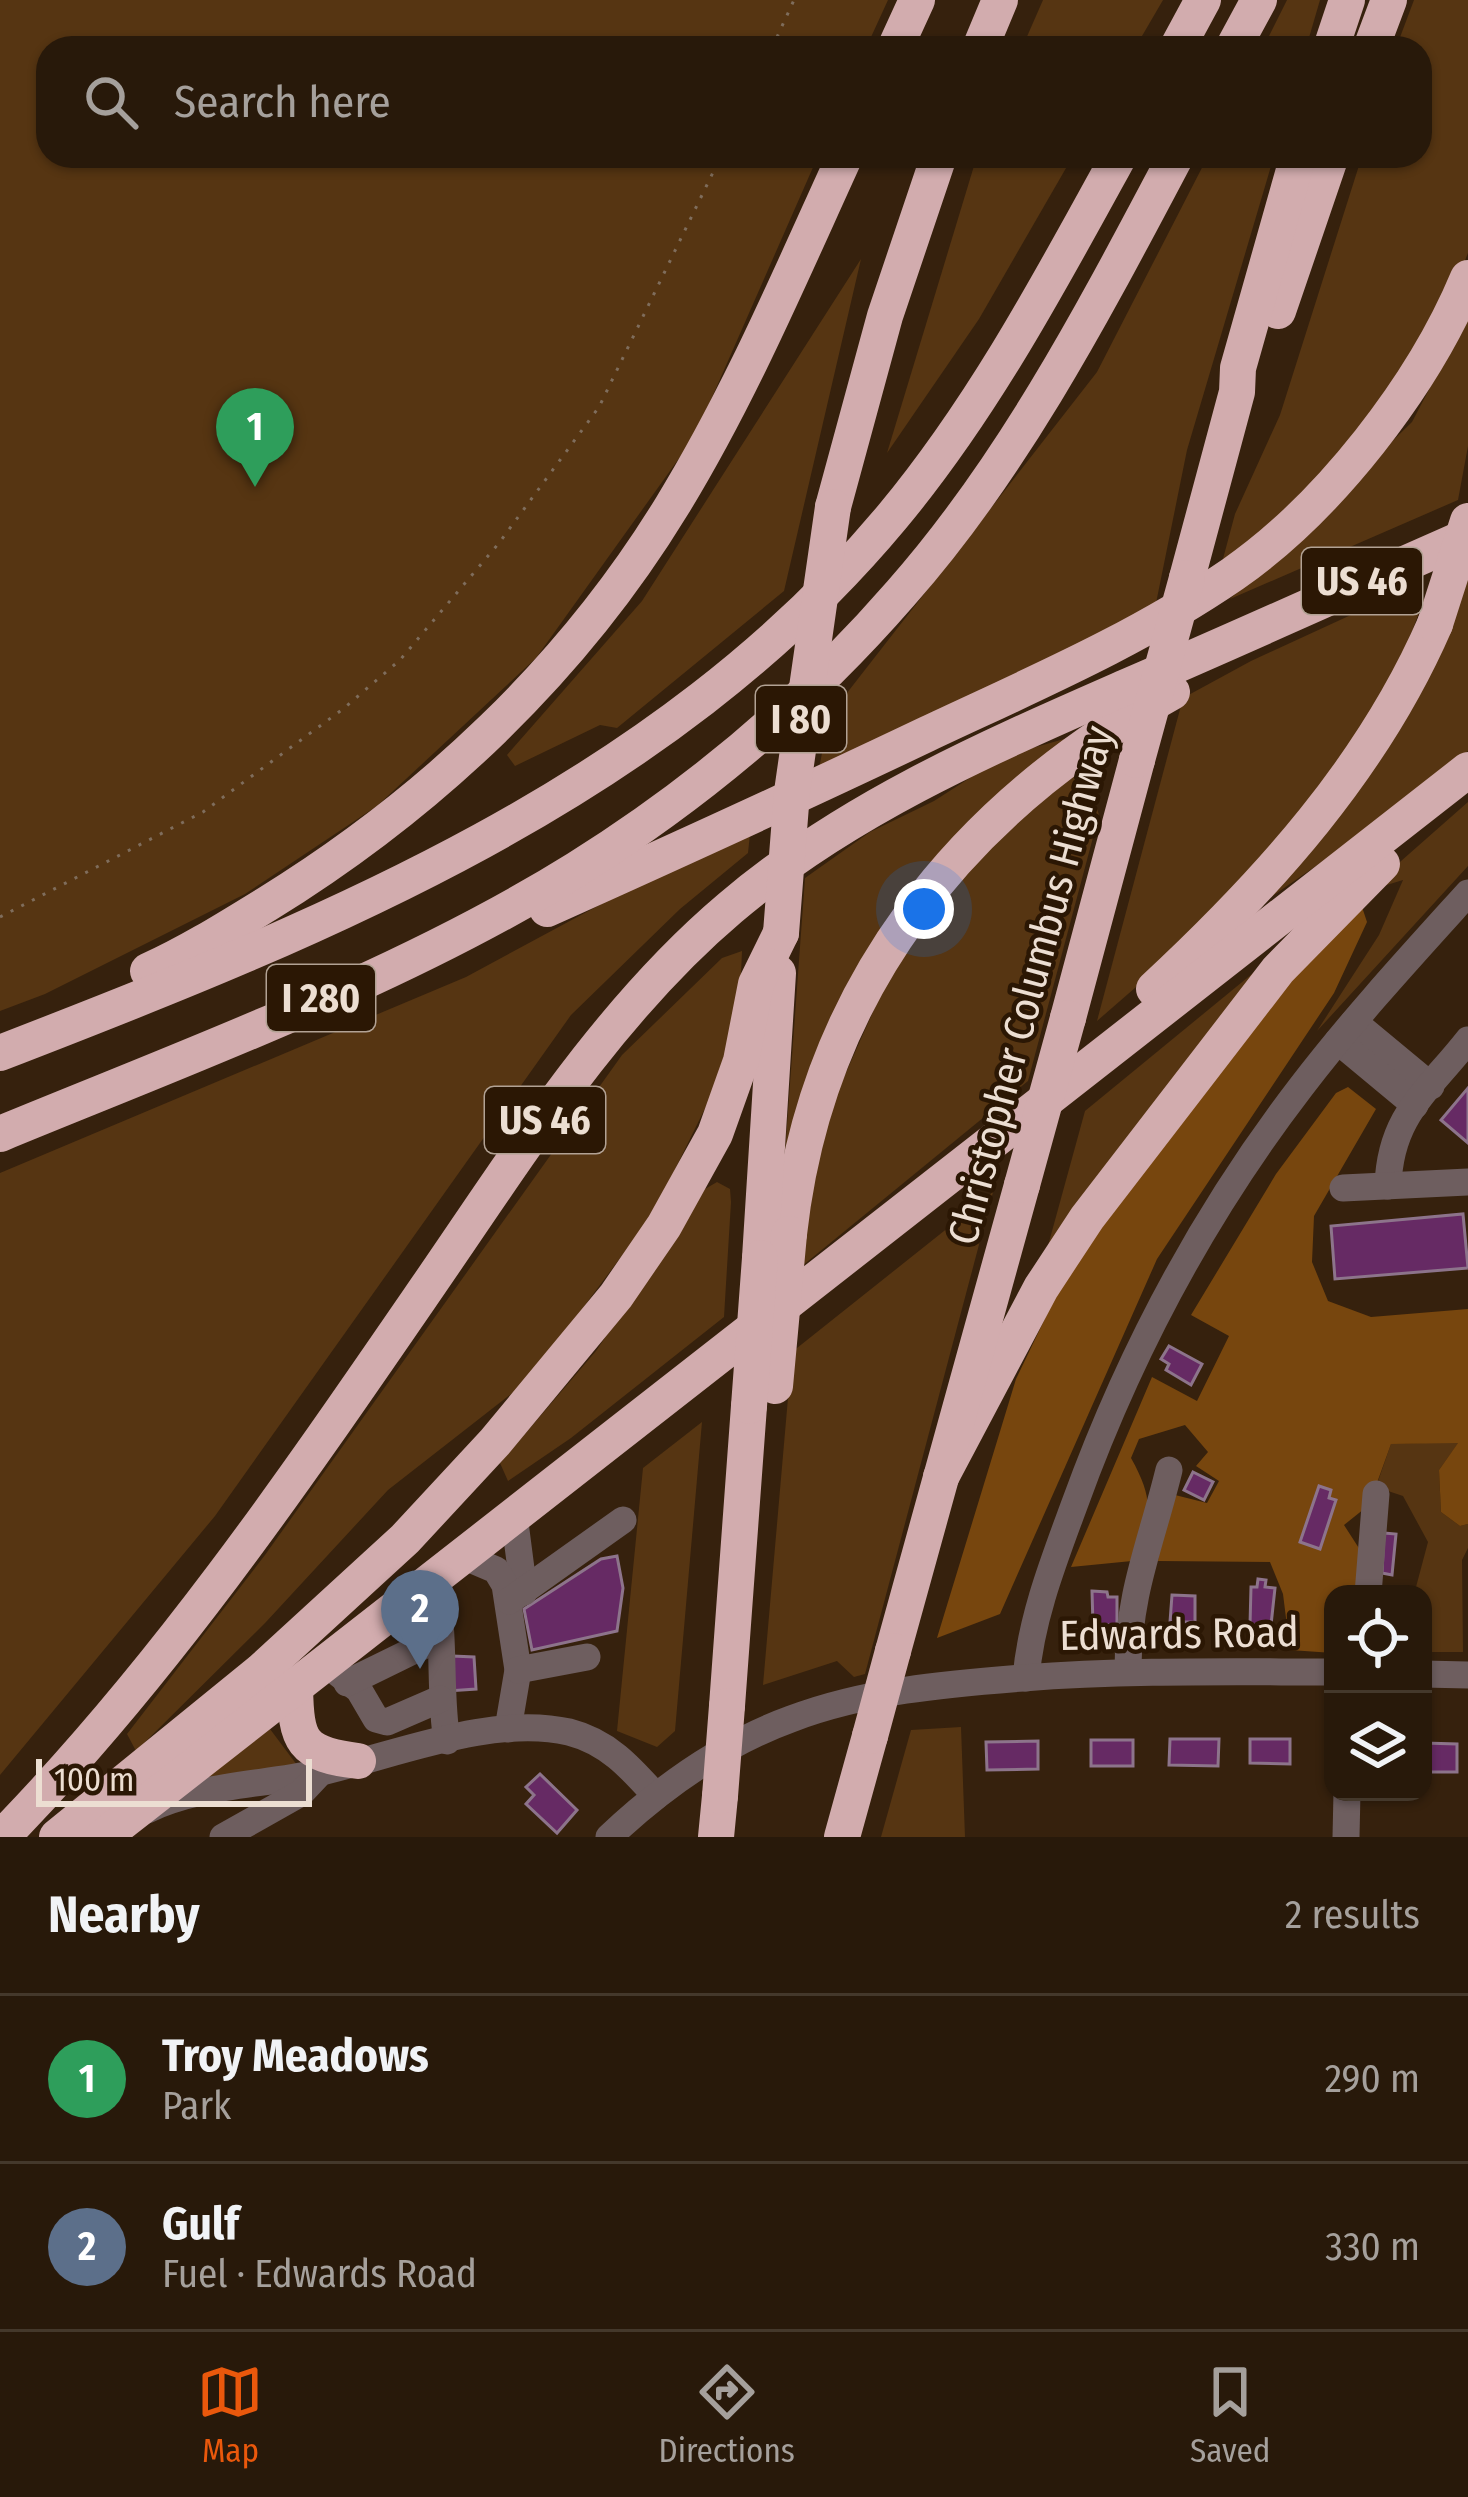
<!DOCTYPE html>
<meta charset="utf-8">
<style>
:root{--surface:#28190a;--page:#302213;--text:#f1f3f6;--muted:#a5a09c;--line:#44382b;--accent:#ea580c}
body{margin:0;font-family:"Fira Sans Condensed",sans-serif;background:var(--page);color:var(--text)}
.controls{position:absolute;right:36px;bottom:36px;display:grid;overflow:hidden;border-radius:24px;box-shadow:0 3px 9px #0004}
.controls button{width:108px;height:108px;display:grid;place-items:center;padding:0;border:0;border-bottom:3px solid var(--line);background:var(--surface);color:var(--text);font:60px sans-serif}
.scale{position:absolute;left:36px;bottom:30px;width:276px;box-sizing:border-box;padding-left:12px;border:6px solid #ecded2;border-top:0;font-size:33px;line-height:42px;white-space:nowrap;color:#ecded2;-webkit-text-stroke:9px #2b1704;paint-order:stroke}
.you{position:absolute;left:924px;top:909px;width:42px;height:42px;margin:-30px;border:9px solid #fff;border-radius:50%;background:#1a73e8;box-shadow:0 0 0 18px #1a73e833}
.badge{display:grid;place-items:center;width:78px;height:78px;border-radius:50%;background:var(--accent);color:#fff;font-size:39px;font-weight:700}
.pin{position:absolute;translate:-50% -99px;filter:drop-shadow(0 3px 6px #0008)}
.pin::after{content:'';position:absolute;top:63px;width:42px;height:36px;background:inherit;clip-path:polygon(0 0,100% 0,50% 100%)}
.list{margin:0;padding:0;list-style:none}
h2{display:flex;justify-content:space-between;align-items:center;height:156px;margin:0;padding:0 48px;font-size:51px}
h2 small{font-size:39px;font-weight:400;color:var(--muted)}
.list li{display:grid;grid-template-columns:78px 1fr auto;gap:36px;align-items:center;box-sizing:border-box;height:168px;padding:0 48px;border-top:3px solid var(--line)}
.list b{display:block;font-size:45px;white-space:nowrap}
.list p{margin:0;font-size:39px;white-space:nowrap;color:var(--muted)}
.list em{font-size:39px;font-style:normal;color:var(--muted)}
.icon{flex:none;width:66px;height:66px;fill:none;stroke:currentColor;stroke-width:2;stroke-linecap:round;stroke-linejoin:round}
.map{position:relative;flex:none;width:1468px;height:1837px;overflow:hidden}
.search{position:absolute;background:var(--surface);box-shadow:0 3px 9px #0004;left:36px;right:36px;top:36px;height:132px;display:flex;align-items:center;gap:30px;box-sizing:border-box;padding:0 42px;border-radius:36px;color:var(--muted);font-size:45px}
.sheet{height:492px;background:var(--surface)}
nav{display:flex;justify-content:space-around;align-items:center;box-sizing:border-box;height:168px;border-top:3px solid var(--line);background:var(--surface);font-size:33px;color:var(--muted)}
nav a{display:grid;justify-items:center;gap:6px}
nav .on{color:var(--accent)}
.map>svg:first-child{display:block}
.green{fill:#563512}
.forest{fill:#77460e}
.building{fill:#662a64;stroke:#8d748b;stroke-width:3}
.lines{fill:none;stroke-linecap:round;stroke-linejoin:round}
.path{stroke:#7f6d5c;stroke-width:3;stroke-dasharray:3 9;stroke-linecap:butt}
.minor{stroke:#6e5e5f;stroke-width:27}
.highway{stroke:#d2acae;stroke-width:36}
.highway-bridge{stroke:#d2acae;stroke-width:36}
.labels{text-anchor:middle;stroke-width:9;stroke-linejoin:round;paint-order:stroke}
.shield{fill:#2b1704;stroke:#b2a294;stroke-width:3}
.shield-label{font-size:39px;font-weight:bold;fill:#ecded2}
.street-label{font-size:42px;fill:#ecded2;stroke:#2b1704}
</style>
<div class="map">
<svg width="1468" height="1837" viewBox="0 0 1468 1837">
<rect width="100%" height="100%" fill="#36210d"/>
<g class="green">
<polygon points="0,0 888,0 866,48 48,48 48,156 818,156 695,436 536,658 377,806 245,894 45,994 0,1011"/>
<polygon points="1043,0 1163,0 1135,48 1022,48"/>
<polygon points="1287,0 1320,0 1306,48 1263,48"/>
<polygon points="1414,0 1468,0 1468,253 1448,303 1346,455 1220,570 1235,514 1280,415 1362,156 1420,156 1420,48 1396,48"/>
<polygon points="977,156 1073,156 979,319 887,453"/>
<polygon points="1208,156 1274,156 1187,450 1153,618 819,769 829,716 1097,372"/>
<polygon points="861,259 784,591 617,728 600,725 515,766 507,755 642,601"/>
<polygon points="1468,315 1468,446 1458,500 1230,599 1412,422"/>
<polygon points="1468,567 1468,751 1381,821 1261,904"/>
<polygon points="1416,585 1424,600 1391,685 1326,790 1174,954 1097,1021 1183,698 1251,661"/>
<polygon points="1075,736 978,822 970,819 902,900 846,986 783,1180 805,878 870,832 934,801 1004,756"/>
<polygon points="1084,768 1099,815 1028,1081 796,1271 824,1122 892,969 944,895 1007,829"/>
<polygon points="1468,802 1468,866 1317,1031 1379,935 1403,880 1367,891"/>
<polygon points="750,834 748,853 680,909 571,1015 215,1516 0,1775 0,1173 466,977 646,880"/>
<polygon points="742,951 740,997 718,1082 653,1214 529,1380 388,1490 266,1622 136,1751 127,1734 265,1555 622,1055 722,958"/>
<polygon points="1258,969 1046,1253 1085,1111"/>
<polygon points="717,1182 730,1189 731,1202 724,1317 571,1438 508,1481 500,1463 596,1351 705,1189"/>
<polygon points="993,1192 865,1674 854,1677 837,1661 763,1685 792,1352"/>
<polygon points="702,1422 675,1731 657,1747 617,1731 643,1468"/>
<polygon points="1459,1442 1439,1470 1441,1512 1460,1526 1468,1524 1468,1548 1462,1560 1463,1652 1423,1652 1423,1594 1404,1594 1416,1587 1428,1542 1403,1496 1376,1487 1391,1444"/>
<polygon points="961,1727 965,1837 881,1837 911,1730"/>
<polygon points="270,1729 297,1765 210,1779 208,1775"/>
</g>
<g class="forest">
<polygon points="1361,904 1367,922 1334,993 1157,1259 1000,1614 937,1638 1016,1379 1064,1279 1136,1177 1286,983"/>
<path d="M1348,1087L1376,1109L1314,1216L1312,1262L1328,1301L1371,1317L1468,1309V1524L1460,1526L1441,1512L1439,1470L1458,1443L1391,1444L1369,1505L1344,1525L1373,1570L1368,1594H1333V1653L1290,1650L1283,1594L1270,1562L1158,1561L1162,1525L1175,1495L1207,1503L1219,1481L1196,1466L1208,1452L1185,1425L1139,1439L1131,1458C1156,1503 1150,1515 1132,1561L1071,1567L1152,1377L1197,1401L1229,1336L1191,1315L1276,1174L1336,1093Z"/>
</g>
<g class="building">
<polygon points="1468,1088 1468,1143 1441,1120"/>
<polygon points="1463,1214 1468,1268 1335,1279 1331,1226"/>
<polygon points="1169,1346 1202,1364 1191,1385 1166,1370 1169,1364 1161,1359"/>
<polygon points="1193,1472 1213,1482 1204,1500 1184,1490"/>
<polygon points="1319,1486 1331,1490 1329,1498 1336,1500 1320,1549 1300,1542"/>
<polygon points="1384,1533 1396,1534 1392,1575 1382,1573"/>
<polygon points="617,1556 623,1588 617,1631 532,1650 524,1609 601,1559"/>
<polygon points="1258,1579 1266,1580 1265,1587 1275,1588 1271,1625 1250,1625 1251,1587 1257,1587"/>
<polygon points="1092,1591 1107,1592 1108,1597 1117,1597 1117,1625 1093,1625"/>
<polygon points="1172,1595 1195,1596 1195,1622 1170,1622"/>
<polygon points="452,1656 474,1657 476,1689 448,1691"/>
<polygon points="1170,1739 1219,1739 1218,1766 1169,1765"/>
<polygon points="1250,1739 1290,1739 1290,1764 1250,1763"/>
<rect x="1091" y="1740" width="42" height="26"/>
<polygon points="1038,1741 1038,1769 987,1770 986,1742"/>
<polygon points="1423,1743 1457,1744 1457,1772 1423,1772"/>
<polygon points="540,1774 577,1810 557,1833 526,1804 534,1795 526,1787"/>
</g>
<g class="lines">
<g class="path">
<polyline points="772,48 794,0"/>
<polyline points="0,917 203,812 343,709 400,660 499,543 599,407 721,156"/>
</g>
<g class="minor">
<polyline points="1354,1022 1431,1086"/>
<polyline points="1338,1041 1415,1105"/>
<path d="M1388,1186C1390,1116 1427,1092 1468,1040"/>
<polyline points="1343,1188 1468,1182"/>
<polyline points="514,1515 524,1592"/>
<polyline points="463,1556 496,1570 505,1585 518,1670 508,1729"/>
<path d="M432,1580C447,1624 438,1689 447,1741"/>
<polyline points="1368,1594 1376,1494"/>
<polyline points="509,1601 623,1520"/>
<polyline points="325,1663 359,1690 376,1719 387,1722 440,1699"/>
<polyline points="518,1670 587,1657"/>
<path d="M1128,1671C1128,1593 1151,1544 1169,1470"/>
<polyline points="1423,1674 1468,1675"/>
<path d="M1026,1678C1031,1618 1054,1560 1075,1503C1129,1354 1205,1212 1301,1087C1353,1019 1411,956 1468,893"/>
<polyline points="347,1683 439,1638"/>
<path d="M147,1810C199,1785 262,1785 317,1773C393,1756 492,1714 569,1732C608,1742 630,1767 656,1796"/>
<polyline points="223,1837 301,1793 317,1776"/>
<path d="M609,1837C662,1787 722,1744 791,1719C864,1691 946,1684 1023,1678C1127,1670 1229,1672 1333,1672"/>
<polyline points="1346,1837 1347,1792"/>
</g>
<g class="highway">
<polyline points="895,48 917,0"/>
<polyline points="980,48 1000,0"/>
<polyline points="1177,48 1203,0"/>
<polyline points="1233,48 1259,0"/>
<polyline points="1331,48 1347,0"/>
<polyline points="1371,48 1389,0"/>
<polyline points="1278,311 1331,156"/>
<polyline points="833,507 885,316 939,156"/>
<polyline points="1187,578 1237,392 1238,368 1298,156"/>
<path d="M547,909C674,852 801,794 927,734C1031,685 1137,640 1233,574C1329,507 1423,386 1468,278"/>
<path d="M148,971C190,952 228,928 267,904C429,804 572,670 672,506C740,395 791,274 845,156"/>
<path d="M1154,989C1268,883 1373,767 1435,624"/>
<polyline points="1068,1018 1137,760"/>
<path d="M0,1053C324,928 664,791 892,517C983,408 1051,280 1119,156"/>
<path d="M0,1134C189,1056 404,977 577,869C697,794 808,700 901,593C1015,464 1096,307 1176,156"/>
<path d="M789,1234C816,990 960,809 1172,692"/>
<polyline points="760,1258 778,973"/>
<polyline points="941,1477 1041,1288 1087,1218 1278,970 1382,864"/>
<polyline points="893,1651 1022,1185"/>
<path d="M295,1686C296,1742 301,1754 358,1761"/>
<polyline points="727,1706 749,1406"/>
<path d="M2,1837C165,1670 296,1478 428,1286C519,1154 607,1012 730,908C846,809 987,748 1126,687C1240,638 1354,586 1468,536"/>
<polyline points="57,1837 261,1671 405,1539 495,1442 616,1296 664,1226 715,1134 741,1061 756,984 781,933"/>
<polyline points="103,1837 1468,770"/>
<polyline points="716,1837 720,1796"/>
<polyline points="842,1837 870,1736"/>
</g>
<g class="highway-bridge">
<polyline points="1435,624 1468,521"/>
<polyline points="1137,760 1187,578"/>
<polyline points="781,933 792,792 833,507"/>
<polyline points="1022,1185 1068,1018"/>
<polyline points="775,1386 789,1234"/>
<polyline points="749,1406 760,1258"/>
<polyline points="870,1736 893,1651"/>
<polyline points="720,1796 727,1706"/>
</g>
</g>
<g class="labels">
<g class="shield">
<rect x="1302" y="548" width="120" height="66" rx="9"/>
<rect x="756" y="686" width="90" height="66" rx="9"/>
<rect x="267" y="965" width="108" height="66" rx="9"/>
<rect x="485" y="1087" width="120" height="66" rx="9"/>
</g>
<g class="shield-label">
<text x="1362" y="595">US 46</text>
<text x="801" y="733">I 80</text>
<text x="321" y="1012">I 280</text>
<text x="545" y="1134">US 46</text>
</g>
<g class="street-label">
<text transform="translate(1030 985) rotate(-75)" y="15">Christopher Columbus Highway</text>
<text transform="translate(1179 1633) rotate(-1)" y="15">Edwards Road</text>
</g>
</g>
</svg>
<div class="controls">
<button><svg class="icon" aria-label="locate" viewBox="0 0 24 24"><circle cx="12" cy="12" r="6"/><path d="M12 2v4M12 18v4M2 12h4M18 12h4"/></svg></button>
<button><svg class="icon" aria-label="layers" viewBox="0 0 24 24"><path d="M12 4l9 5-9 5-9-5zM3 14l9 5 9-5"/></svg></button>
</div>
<div class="scale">100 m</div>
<div class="you"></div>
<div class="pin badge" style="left:255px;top:487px;background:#2e9e5b">1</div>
<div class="pin badge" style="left:420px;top:1669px;background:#5c6f8a">2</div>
<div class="search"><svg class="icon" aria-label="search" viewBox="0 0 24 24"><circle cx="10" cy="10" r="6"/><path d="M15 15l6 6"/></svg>Search here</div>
</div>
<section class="sheet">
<h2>Nearby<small>2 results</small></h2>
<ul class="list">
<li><span class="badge" style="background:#2e9e5b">1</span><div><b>Troy Meadows</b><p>Park</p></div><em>290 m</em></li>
<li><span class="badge" style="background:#5c6f8a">2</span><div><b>Gulf</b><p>Fuel · Edwards Road</p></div><em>330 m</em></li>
</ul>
</section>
<nav>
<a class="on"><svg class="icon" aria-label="map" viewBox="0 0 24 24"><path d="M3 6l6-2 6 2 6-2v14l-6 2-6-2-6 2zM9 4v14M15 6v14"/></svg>Map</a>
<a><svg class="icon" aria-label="directions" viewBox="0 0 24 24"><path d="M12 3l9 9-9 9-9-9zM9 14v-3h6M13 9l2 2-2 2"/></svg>Directions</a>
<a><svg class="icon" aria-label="saved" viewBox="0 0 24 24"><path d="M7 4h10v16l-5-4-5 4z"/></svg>Saved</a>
</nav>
